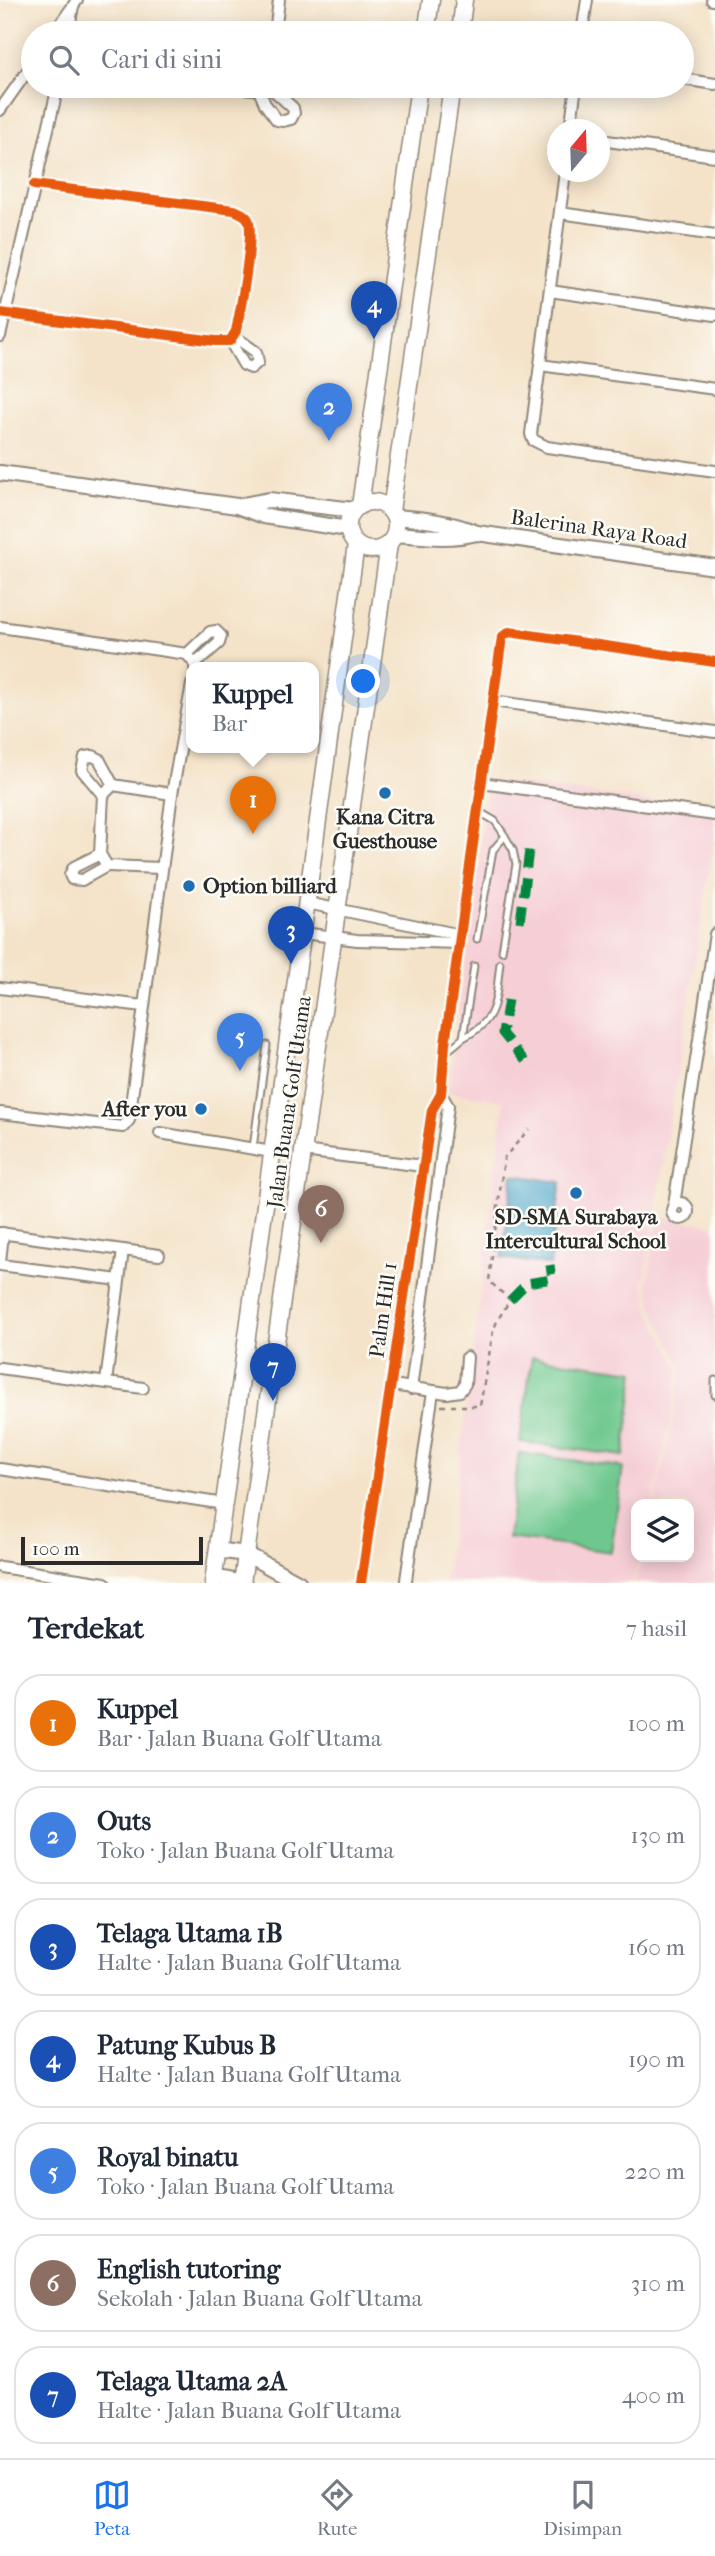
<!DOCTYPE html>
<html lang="id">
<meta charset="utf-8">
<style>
:root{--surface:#fff;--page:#f6f6f7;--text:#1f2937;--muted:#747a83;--line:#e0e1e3;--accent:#1a73e8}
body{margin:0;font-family:"IM FELL French Canon",serif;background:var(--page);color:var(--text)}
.controls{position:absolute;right:21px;bottom:21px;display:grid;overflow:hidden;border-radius:14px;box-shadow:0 4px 18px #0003}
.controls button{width:63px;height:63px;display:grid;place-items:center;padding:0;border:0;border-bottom:2px solid var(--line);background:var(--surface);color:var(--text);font:35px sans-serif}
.compass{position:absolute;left:547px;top:119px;width:63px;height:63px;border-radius:50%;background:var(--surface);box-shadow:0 4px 18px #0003;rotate:19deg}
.scale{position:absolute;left:21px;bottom:18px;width:182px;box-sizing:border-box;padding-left:7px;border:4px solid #2b2b2b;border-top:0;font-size:19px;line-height:24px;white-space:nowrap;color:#2b2b2b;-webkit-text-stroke:5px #fdfcf7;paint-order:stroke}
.you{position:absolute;left:364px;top:682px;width:24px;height:24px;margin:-18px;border:5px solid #fff;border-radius:50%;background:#1a73e8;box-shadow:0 0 0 10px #1a73e833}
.badge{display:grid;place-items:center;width:46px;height:46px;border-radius:50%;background:var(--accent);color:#fff;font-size:23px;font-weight:700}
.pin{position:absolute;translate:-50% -58px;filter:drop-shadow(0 2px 4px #0008)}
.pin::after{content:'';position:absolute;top:37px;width:24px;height:21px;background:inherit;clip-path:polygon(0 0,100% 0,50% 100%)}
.popup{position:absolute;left:186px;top:662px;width:133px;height:91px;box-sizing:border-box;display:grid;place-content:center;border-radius:14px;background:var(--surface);filter:drop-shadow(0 2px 5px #0005);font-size:23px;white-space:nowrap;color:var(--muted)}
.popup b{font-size:26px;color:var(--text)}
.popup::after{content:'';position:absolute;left:50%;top:100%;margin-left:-14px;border:14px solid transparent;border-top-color:var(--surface)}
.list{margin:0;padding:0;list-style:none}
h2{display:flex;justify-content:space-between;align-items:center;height:91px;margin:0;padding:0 28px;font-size:30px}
h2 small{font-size:23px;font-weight:400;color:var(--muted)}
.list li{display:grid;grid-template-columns:46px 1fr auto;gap:21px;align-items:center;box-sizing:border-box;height:98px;margin:0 14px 14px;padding:0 14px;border:2px solid var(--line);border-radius:28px}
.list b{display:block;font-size:26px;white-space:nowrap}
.list p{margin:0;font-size:23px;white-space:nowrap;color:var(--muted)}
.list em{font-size:23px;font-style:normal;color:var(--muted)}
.icon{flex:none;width:38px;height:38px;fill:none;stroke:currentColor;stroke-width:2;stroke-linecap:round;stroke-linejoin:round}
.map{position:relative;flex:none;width:715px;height:1583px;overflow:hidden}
.search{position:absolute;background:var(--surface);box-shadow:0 4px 18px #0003;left:21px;right:21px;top:21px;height:77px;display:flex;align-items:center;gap:18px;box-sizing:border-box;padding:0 24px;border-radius:38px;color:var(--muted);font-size:26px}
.sheet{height:875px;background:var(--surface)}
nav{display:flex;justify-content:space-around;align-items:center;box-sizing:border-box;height:98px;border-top:2px solid var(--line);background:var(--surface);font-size:19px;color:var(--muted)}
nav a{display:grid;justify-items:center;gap:4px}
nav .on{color:var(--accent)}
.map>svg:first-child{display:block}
.built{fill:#f6cfd6}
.green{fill:#6ec88e;stroke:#4c7a5c;stroke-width:2}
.water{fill:#4ba5c9;stroke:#3b687a;stroke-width:2}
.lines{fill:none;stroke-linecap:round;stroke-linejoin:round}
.service-casing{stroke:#90877a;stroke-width:9}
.minor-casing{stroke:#90877a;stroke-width:14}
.tertiary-casing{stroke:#90877a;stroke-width:18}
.secondary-casing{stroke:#90877a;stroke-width:19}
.path{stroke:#90877a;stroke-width:2.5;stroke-dasharray:5 5;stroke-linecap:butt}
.service{stroke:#fff;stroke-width:5}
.minor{stroke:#fff;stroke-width:10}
.tertiary{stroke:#fff;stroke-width:14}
.secondary{stroke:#fff;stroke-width:16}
.quiet{stroke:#00873e;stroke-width:9;stroke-dasharray:18 9;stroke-linecap:butt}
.cycleway-casing{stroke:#fdfcf7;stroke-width:15}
.cycleway{stroke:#e8590c;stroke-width:10}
.poi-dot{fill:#1f6fb2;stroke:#fdfcf7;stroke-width:2.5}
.labels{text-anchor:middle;stroke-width:5;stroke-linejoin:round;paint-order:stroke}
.street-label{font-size:21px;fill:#2b2b2b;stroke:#fdfcf7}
.poi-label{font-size:21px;font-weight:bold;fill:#2b2b2b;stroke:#fdfcf7}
</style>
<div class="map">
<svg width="715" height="1583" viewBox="0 0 715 1583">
<rect width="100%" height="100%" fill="#fdfcf7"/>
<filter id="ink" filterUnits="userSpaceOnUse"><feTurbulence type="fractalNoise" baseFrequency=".0143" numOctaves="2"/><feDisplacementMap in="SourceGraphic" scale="14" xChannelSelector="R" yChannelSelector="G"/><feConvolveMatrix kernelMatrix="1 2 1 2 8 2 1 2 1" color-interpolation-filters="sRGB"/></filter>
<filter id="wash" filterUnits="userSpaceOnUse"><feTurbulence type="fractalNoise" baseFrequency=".00686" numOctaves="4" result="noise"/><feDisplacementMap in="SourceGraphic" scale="28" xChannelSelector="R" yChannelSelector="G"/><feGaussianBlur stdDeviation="1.57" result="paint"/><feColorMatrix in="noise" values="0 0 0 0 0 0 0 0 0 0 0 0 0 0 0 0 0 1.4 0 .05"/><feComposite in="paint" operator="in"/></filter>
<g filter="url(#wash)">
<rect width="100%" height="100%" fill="#f4e3c9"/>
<g class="built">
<polygon points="488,780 715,810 715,834 644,1285 651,1313 679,1368 670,1424 652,1504 636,1504 636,1557 640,1557 632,1583 445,1583 504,1101 448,1092"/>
<polygon points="658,1216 715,1226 715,1583 634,1583 642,1557 689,1557 689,1504 654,1504 672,1424 682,1368 654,1311 647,1285"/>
</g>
<g class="green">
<polygon points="532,1357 635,1371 624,1456 520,1442"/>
<polygon points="519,1453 623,1467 611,1552 508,1538"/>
</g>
<polygon class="water" points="513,1175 561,1182 550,1265 502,1258"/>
</g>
<g filter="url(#ink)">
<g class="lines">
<defs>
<g id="service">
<polyline points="477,939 493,850 505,836 495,821 478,811"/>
<polyline points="502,951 516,864 513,850 505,836"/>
<path d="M463,1038C499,1020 495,1000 500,963"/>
<polyline points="445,1053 463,1038 474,966"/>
<polyline points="253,1148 267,1045"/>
<polyline points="715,1380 715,1395"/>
</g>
<g id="minor">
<polyline points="712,0 715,0"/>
<polyline points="54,33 71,9"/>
<polyline points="68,33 73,6 77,0"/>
<polyline points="275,33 279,0"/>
<polyline points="582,33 587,0"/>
<polyline points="682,79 715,84"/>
<polyline points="222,86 252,89 262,86"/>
<polyline points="258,88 265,104 277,120 283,121 291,119 294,113 293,108 269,86"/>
<polyline points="0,110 33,63"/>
<polyline points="570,130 576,86"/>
<polyline points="600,140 715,156"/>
<polyline points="565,172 531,434 533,440 547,447 715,471"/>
<polyline points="560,213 715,235"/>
<polyline points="550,291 715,315"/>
<path d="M0,313L215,341H230L236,331C240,313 255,232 248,219C245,214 239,212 234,210L34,185"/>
<polyline points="0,336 58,86"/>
<polyline points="230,341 244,365 251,368 258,362 256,352 235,337"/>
<polyline points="540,365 715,389"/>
<polyline points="0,627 187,654 195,664"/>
<polyline points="187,654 210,632 216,631 221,636 219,643 195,664 195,668"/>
<polyline points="493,701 715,732"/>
<polyline points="481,783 715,815"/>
<polyline points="103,795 82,770 85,757 93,756 99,759 113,785"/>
<polyline points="100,854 74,867 70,875 72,879 82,880 107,866"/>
<polyline points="161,868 107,866 100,854 103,795 113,785 172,794"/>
<polyline points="307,903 461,935"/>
<polyline points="303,933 357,940 459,943"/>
<polyline points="0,988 143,1006"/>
<polyline points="0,1113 123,1127 129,1120 172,794 192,684"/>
<polyline points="160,1133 272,1152"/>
<polyline points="303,1151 423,1166"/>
<circle cx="680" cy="1211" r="8"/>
<polyline points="674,1205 715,934"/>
<polyline points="0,1233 159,1255"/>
<polyline points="0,1262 3,1233"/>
<polyline points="0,1265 119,1280"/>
<polyline points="0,1368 143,1388"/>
<polyline points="106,1382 123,1250"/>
<polyline points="392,1385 447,1393 460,1391 465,1384 467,1357"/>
<polyline points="411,1389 448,1106 441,1094"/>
<polyline points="0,1469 224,1504"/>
<polyline points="0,1567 105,1583"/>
<polyline points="406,1580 433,1391"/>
<polyline points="361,1583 432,1110 441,1094 445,1044 502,637 509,632 715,662"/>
</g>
<g id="tertiary">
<polyline points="0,473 237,506 264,516 348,529"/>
<polyline points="238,506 269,500 354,510"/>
<path d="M394,517C424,519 449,522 477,533L715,567"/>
<path d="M395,534C423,536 449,540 477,533"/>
<polyline points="217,1550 246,1554 299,1583"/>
<polyline points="214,1577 244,1583"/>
</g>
<g id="secondary">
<polyline points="426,33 431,0"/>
<polyline points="460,33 464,0"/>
<circle cx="372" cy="526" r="24"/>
<polyline points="360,506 419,86"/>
<polyline points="391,511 452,86"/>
<polyline points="213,1583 356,544"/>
<polyline points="242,1583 389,544"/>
</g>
</defs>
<use href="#service" class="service-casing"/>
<use href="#minor" class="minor-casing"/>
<use href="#tertiary" class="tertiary-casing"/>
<use href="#secondary" class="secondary-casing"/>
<polyline class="path" points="441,1406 480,1406 493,1332 497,1321 510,1300 489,1281 504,1158 529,1129"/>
<use href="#service" class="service"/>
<use href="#minor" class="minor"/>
<use href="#tertiary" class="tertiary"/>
<use href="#secondary" class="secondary"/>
<g class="quiet">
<polyline points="520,922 529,850"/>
<polyline points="508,1000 502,1033 525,1061"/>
<polyline points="510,1300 527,1283 552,1279 550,1265"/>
</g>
<defs>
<g id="cycleway">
<path d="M0,313L215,341H230L236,331C240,313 255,232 248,219C245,214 239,212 234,210L34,185"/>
<polyline points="361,1583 432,1110 441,1094 445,1044 502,637 509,632 715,662"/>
</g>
</defs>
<use href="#cycleway" class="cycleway-casing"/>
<use href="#cycleway" class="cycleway"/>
</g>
</g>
<g class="poi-dot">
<circle cx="385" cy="793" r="7"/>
<circle cx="189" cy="886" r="7"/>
<circle cx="201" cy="1109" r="7"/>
<circle cx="576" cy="1193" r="7"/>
</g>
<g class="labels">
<g class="street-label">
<text transform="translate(599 529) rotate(8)" y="7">Balerina Raya Road</text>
<text transform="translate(289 1102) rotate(-82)" y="7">Jalan Buana Golf Utama</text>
<text transform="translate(383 1310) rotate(-82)" y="7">Palm Hill 1</text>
</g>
<g class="poi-label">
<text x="385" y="824">Kana Citra<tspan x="385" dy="24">Guesthouse</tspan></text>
<text x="203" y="893" text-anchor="start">Option billiard</text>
<text x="187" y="1116" text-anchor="end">After you</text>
<text x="576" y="1224">SD-SMA Surabaya<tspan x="576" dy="24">Intercultural School</tspan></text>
</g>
</g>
</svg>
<div class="controls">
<button><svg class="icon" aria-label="layers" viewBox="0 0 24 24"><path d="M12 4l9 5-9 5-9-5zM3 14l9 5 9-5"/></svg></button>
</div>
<svg class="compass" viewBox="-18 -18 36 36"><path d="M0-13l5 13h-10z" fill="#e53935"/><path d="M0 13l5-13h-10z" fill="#747a83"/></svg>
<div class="scale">100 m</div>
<div class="you"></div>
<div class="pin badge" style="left:253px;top:834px;background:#e8710a">1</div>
<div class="popup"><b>Kuppel</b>Bar</div>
<div class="pin badge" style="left:329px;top:441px;background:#3f7fe0">2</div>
<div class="pin badge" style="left:291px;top:964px;background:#1a4fb4">3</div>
<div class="pin badge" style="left:374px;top:339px;background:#1a4fb4">4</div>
<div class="pin badge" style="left:240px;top:1071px;background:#3f7fe0">5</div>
<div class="pin badge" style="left:321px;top:1243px;background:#8d6e63">6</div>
<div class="pin badge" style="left:273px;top:1401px;background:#1a4fb4">7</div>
<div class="search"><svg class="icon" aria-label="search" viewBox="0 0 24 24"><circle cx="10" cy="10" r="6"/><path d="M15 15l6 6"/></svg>Cari di sini</div>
</div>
<section class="sheet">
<h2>Terdekat<small>7 hasil</small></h2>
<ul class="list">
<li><span class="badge" style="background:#e8710a">1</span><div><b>Kuppel</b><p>Bar · Jalan Buana Golf Utama</p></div><em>100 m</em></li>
<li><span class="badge" style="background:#3f7fe0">2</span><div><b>Outs</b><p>Toko · Jalan Buana Golf Utama</p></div><em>130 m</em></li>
<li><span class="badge" style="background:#1a4fb4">3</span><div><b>Telaga Utama 1B</b><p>Halte · Jalan Buana Golf Utama</p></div><em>160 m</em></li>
<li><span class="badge" style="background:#1a4fb4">4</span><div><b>Patung Kubus B</b><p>Halte · Jalan Buana Golf Utama</p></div><em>190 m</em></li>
<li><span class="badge" style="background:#3f7fe0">5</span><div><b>Royal binatu</b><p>Toko · Jalan Buana Golf Utama</p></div><em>220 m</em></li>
<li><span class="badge" style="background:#8d6e63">6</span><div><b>English tutoring</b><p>Sekolah · Jalan Buana Golf Utama</p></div><em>310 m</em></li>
<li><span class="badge" style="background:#1a4fb4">7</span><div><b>Telaga Utama 2A</b><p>Halte · Jalan Buana Golf Utama</p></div><em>400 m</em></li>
</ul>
</section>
<nav>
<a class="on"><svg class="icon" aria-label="map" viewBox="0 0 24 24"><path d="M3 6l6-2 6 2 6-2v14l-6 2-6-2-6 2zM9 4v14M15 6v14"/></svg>Peta</a>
<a><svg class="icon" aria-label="directions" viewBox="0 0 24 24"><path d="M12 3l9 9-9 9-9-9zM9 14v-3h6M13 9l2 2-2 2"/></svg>Rute</a>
<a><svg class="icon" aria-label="saved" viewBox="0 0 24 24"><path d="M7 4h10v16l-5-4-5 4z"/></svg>Disimpan</a>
</nav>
